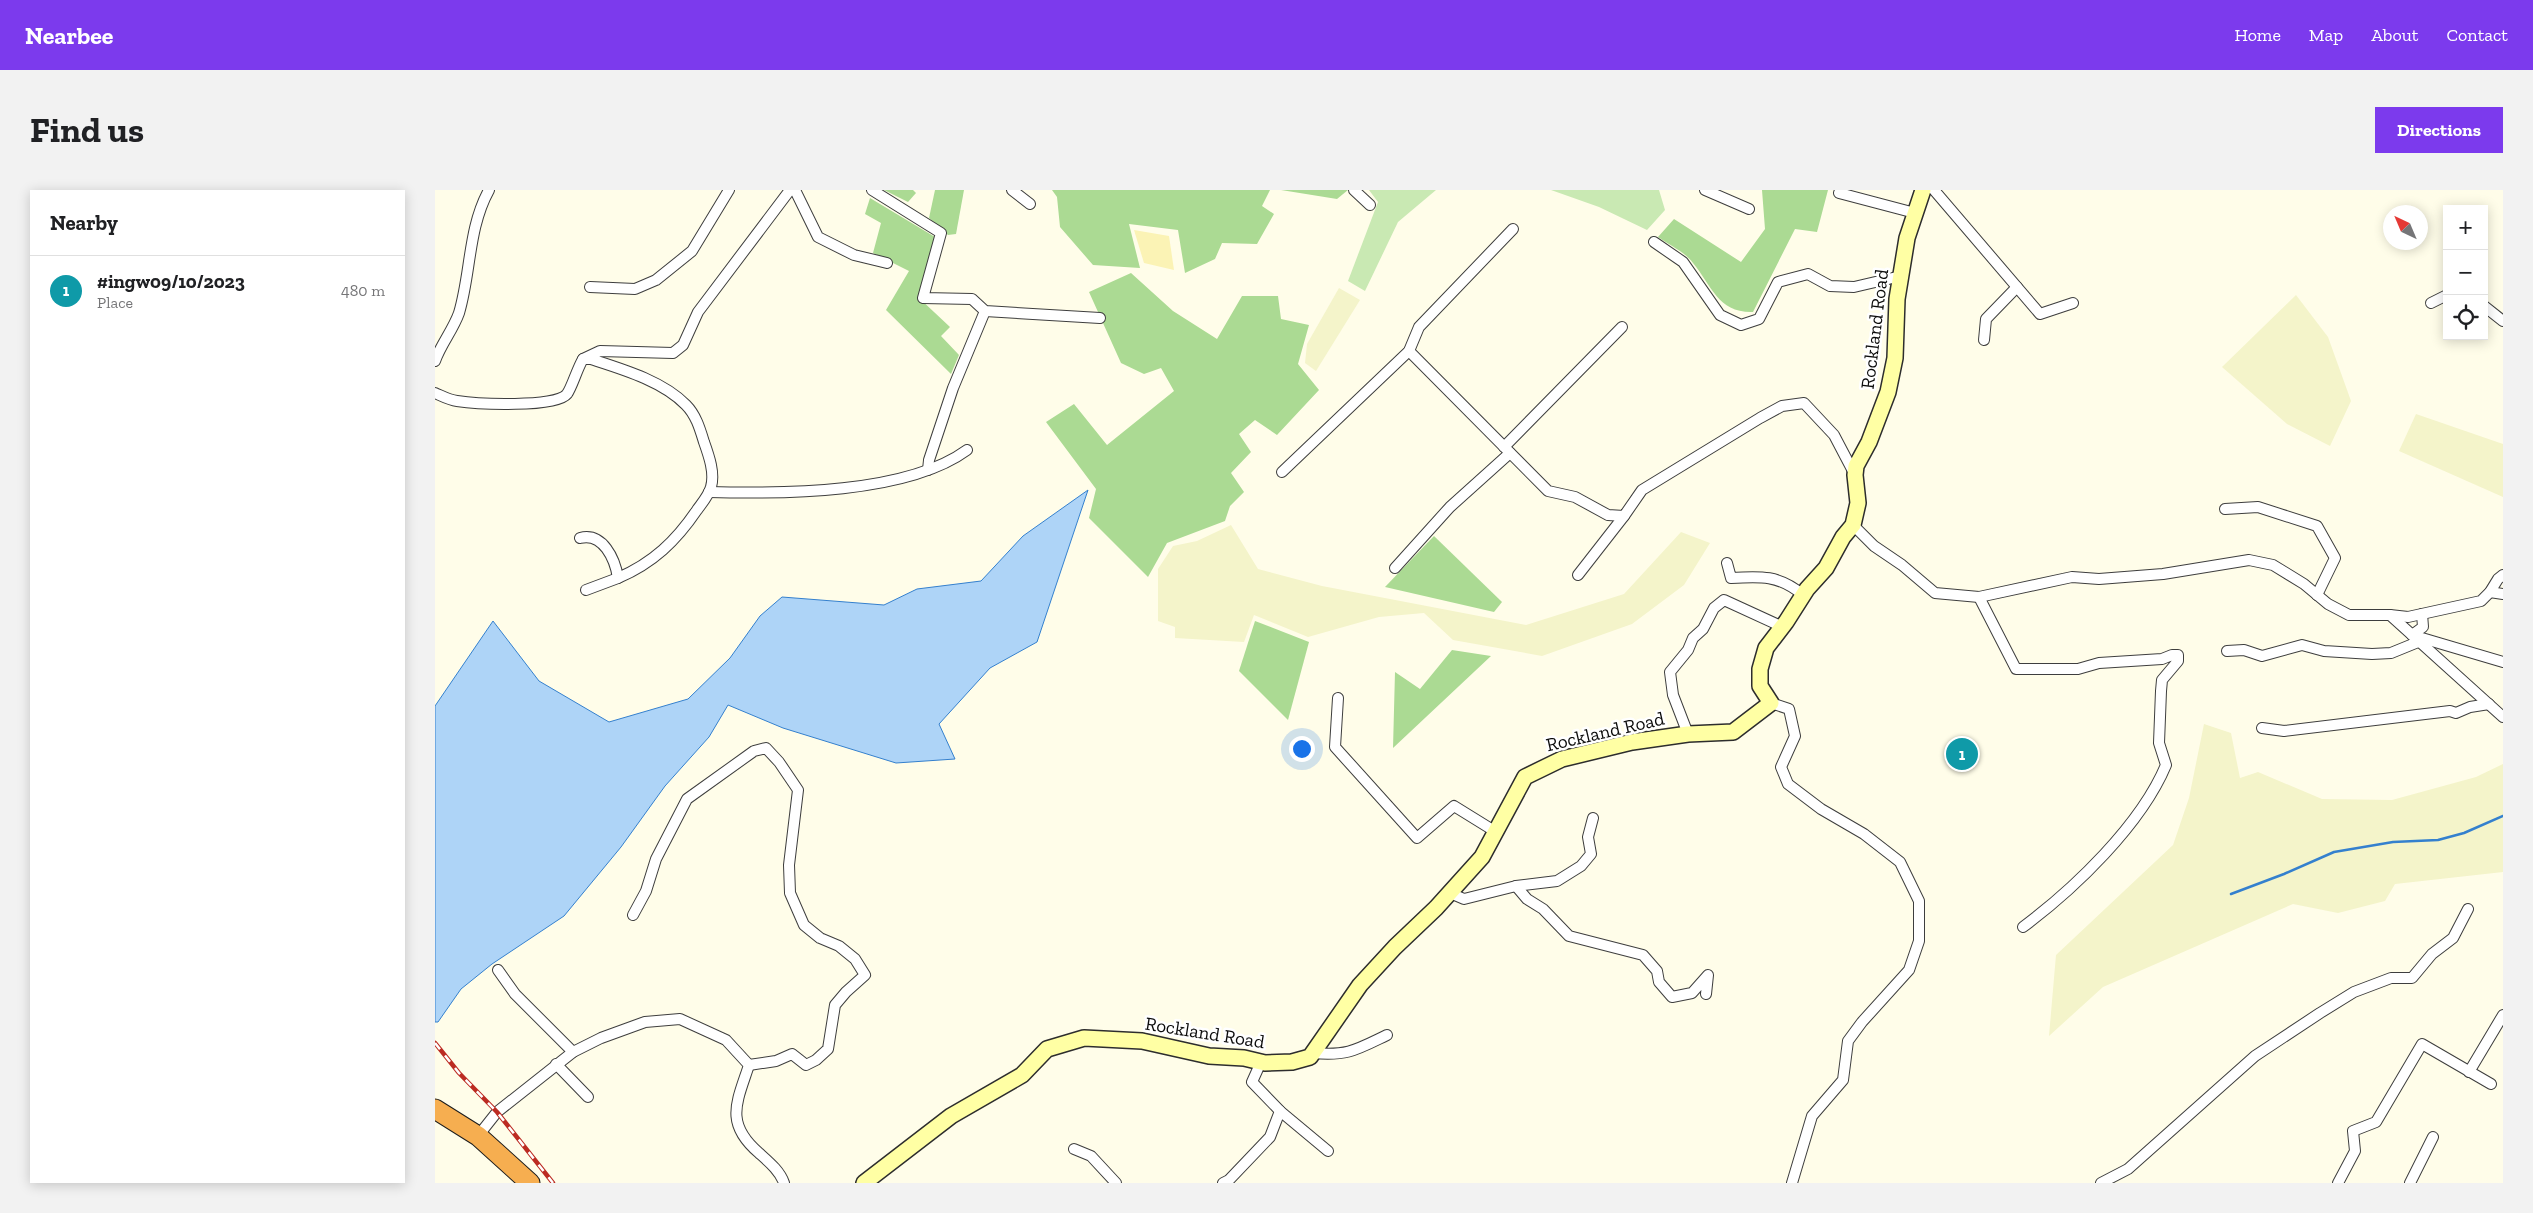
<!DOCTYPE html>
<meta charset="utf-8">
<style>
:root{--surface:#fff;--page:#f2f2f2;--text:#202124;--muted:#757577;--line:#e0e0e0;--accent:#7c3aed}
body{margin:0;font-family:"Zilla Slab",serif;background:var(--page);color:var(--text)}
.controls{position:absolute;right:15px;top:15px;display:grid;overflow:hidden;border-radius:0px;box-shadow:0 2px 12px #0003}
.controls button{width:45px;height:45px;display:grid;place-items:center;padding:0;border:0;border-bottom:1px solid var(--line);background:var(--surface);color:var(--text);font:25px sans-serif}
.compass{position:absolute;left:1948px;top:15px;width:45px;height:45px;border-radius:50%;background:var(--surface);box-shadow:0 2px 12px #0003;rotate:316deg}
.you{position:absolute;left:866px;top:558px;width:18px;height:18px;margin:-12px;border:4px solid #fff;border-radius:50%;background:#1a73e8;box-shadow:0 0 0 8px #1a73e833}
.badge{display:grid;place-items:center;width:32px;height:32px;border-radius:50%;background:var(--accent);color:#fff;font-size:16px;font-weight:700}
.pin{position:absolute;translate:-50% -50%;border:2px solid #fff;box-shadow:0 1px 5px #0006}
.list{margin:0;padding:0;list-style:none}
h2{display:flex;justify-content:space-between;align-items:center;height:65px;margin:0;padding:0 20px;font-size:21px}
h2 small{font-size:16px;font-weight:400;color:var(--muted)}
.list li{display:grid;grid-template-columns:32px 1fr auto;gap:15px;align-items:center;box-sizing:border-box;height:70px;padding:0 20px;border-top:1px solid var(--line)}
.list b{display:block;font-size:19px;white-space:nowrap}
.list p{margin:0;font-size:16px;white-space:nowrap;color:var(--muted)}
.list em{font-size:16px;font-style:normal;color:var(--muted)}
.icon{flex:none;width:28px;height:28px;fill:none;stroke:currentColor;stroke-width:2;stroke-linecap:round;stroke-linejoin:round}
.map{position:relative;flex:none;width:2068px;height:993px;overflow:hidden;border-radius:0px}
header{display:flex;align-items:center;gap:30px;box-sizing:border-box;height:70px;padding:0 25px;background:var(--accent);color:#fff}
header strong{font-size:24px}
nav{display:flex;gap:28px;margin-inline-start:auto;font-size:18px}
.intro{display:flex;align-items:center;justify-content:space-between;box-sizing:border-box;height:120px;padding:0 30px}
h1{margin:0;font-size:35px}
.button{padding:12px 22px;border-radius:0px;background:var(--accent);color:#fff;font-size:18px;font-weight:700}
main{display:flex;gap:30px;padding:0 30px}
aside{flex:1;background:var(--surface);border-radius:0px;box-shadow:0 2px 12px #0003}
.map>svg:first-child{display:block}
.farmland{fill:#f4f4ca}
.green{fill:#c9e9b3}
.forest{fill:#abda93}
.sand{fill:#fbf3b5}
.water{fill:#aed4f7;stroke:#3480ce}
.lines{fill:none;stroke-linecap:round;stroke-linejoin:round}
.stream{stroke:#3480ce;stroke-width:2.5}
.street-casing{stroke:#3e3e3e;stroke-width:12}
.secondary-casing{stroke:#2d2d2d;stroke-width:18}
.highway-casing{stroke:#1c1c1c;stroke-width:21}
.street{stroke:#fff;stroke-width:10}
.secondary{stroke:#ffffa4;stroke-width:15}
.highway{stroke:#f6ae50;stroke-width:19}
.rail-casing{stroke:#bc2b22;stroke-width:4.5}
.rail{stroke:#fff;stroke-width:2.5;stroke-dasharray:8;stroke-linecap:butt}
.labels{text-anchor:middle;stroke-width:5;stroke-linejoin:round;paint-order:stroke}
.street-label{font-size:19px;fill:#0b0b0b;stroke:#fff}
</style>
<header>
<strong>Nearbee</strong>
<nav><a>Home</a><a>Map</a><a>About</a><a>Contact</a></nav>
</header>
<div class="intro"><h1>Find us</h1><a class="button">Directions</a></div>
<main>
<aside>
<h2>Nearby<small></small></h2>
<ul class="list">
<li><span class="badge" style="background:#0f9aa8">1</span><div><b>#ingw09/10/2023</b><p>Place</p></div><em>480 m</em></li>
</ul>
</aside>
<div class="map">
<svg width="2068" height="993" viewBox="0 0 2068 993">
<rect width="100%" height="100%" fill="#fffde9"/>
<g class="farmland">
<polygon points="904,98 925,110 881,181 870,173 872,154"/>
<polygon points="1861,105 1893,147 1916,211 1895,256 1852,234 1787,177"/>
<polygon points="1981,224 2068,254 2068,307 1964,261"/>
<polygon points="796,335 823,379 887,396 1091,435 1189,404 1246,342 1275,353 1249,395 1197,434 1107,466 1018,450 989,423 944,427 873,447 819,425 809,452 740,448 740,437 723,431 723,379 738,356 762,351"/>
<polygon points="1769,534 1796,543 1805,588 1823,582 1887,609 1957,610 2041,587 2068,574 2068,682 1960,694 1950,711 1903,723 1858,714 1668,797 1614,846 1621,765 1738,655 1754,608"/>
</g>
<g class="green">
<polygon points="934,0 1001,0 963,32 930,101 913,91 943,12"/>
<polygon points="1116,0 1224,0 1230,20 1212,40 1164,17"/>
</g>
<g class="forest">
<polygon points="449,0 478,0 481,3 473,12"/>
<polygon points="500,0 529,0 521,44 513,45 494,28"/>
<polygon points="617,0 835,0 827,16 839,24 822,54 787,53 780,69 750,83 743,40 694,34 705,78 658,75 625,37 622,7"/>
<polygon points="846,0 913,0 902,9"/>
<path d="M1327,0H1393L1382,42L1360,39L1318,122C1283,123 1277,96 1258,73C1250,62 1234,55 1223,47L1239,29L1306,72L1330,39Z"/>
<polygon points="435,8 500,47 483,107 515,137 506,146 524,165 516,184 451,120 474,81 438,63 446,33 430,24"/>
<polygon points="696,83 738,121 782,149 807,106 843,106 846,129 874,135 863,174 884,200 842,245 820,230 804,244 816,262 796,283 809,302 795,316 790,331 732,353 713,387 654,328 661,299 611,232 639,214 672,255 739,201 726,178 709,184 686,173 654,102"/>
<polygon points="999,346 1067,412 1059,422 950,397"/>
<polygon points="820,431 874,452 853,530 804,481"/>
<polygon points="1017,460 1056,466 958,558 960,482 985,499"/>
</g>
<polygon class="sand" points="699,40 734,46 739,80 709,73"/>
<polygon class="water" points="653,300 602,452 555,478 504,534 520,569 461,573 348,538 293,515 274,547 230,596 186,657 129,726 57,774 26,799 3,832 0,832 0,516 58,431 104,491 174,532 253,509 295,468 325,426 347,407 449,415 482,399 546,391 588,346"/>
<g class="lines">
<polyline class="stream" points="1796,704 1849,684 1899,662 1958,652 2003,650 2029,643 2068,626"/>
<defs>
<g id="street">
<polyline points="360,0 383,47 419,65 452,73"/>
<polyline points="437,0 506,43 488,108 537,109 550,121 665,128"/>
<polyline points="577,0 595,14"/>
<polyline points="919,0 935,15"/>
<polyline points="1270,0 1314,19"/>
<polyline points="1499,0 1605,124 1638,113"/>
<polyline points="1404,3 1480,23"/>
<polyline points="1219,52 1248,72 1285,125 1306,135 1324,129 1343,92 1373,84 1395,96 1419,97 1466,86"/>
<polyline points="155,97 200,99 221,90 257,61 294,0"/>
<polyline points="1996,113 2012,105"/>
<polyline points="2049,116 2068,131"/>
<polyline points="1549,150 1551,129 1582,97"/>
<polyline points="974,161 1113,301 1140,307 1173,325 1189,326 1207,300 1325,228 1347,216 1369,213 1399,245 1420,285"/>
<polyline points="974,161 847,282 974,161 984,137 1078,39"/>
<polyline points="148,169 165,161 238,163 248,155 263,122 355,0"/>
<path d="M0,171C6,154 18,140 24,123C36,83 33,38 54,0"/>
<path d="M0,203C7,206 14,210 22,211C41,214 121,218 132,204C137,197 142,179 148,169H156C187,179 228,191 251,215C261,225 265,239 269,252C274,266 280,283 276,297C274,305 267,313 262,320C241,351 218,373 183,388C180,369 168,342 145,348"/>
<polyline points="1069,257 1187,137"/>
<polyline points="493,280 494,270 518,198 550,121"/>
<path d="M274,302C347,304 472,304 532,260"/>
<polyline points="1790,319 1823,317 1882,336 1900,368 1882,405"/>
<polyline points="1418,335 1439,356 1467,375 1500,403 1544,407 1637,387 1664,389 1728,384 1814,370 1838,375 1869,394 1893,414 1914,425 1955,425 2068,527"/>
<path d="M1292,373L1296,388C1326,386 1344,385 1368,405"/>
<polyline points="960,378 1015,317 1075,263"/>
<polyline points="1143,385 1189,326"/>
<polyline points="151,400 183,388"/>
<polyline points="2055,402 2068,404"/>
<path d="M1544,407L1581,479H1643L1664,473L1727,469L1737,465H1743V471L1727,490L1726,501L1724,553L1731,575C1706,635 1639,699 1588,737"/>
<polyline points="1955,425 1973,427 2046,411 2055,402 2063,389 2068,385"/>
<polyline points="1977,445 1988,437 1987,424"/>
<polyline points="1980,446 2068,472"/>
<polyline points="1792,461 1809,460 1827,466 1867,455 1889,461 1937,464 1956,463 1983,452"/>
<polyline points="903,508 900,557 982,648 1019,616 1061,642"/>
<polyline points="1336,513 1354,519 1360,546 1346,577 1353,594 1386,619 1429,644 1465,672 1484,711 1484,751 1474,780 1427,832 1413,851 1408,890 1377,926 1357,993"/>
<polyline points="1827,538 1849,541 2015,521 2021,523 2035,517 2054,514"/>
<polyline points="1253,544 1238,505 1235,482 1253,460 1258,448 1268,439 1279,418 1289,410 1348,437"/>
<polyline points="1081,696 1092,709 1108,719 1134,746 1208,765 1222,781 1224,792 1237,807 1257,803 1273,785 1271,804"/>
<polyline points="1015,703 1029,709 1081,696 1122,691 1146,676 1156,664 1153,647 1158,628"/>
<polyline points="198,725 211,701 221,669 252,609 319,561 331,558 344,572 363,600 354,675 355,703 369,735 385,748 404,756 420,769 430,785 411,802 400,815 393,859 381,870 371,875 357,864 341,871 314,875"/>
<polyline points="63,780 80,804 138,862"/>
<path d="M878,863C913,866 921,860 952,845"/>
<polyline points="826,872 817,892 845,921 893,961"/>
<polyline points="121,874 153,907"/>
<polyline points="2034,882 2068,825"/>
<path d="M43,946L62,922L138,862L166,848L210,832L245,829L291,850L314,875C302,912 289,933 324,963C334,972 345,981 349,993"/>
<polyline points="639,959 656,966 681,993"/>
<polyline points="788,993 794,990 835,947 845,921"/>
<polyline points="1666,993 1693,979 1820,866 1885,823 1919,802 1956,788 1977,788 1997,764 2018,748 2033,719"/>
<polyline points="1903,993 1920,961 1918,941 1941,932 1987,854 2056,894"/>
<polyline points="1975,993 1998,947"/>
</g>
<polyline id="secondary" points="429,993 516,926 587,885 612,859 649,848 707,851 774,866 809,868 830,873 857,872 875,867 925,795 960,757 1001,718 1047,667 1090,587 1127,569 1197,552 1253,544 1298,542 1336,513 1325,496 1325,479 1331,458 1351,432 1372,399 1391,378 1408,347 1418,335 1423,313 1420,285 1421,276 1434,252 1453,202 1460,168 1462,109 1472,48 1488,0"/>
<polyline id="highway" points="0,919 43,946 95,993"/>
</defs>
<use href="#street" class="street-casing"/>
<use href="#secondary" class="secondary-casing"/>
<use href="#highway" class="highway-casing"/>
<use href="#street" class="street"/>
<use href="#secondary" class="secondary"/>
<use href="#highway" class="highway"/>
<defs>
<polyline id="rail" points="0,853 24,883 62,922 118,993"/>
</defs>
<use href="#rail" class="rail-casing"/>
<use href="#rail" class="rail"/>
</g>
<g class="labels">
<g class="street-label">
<text transform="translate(1439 139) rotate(-83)" y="7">Rockland Road</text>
<text transform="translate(1170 541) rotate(-13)" y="7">Rockland Road</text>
<text transform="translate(770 842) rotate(9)" y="7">Rockland Road</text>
</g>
</g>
</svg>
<div class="controls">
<button>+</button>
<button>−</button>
<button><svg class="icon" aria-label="locate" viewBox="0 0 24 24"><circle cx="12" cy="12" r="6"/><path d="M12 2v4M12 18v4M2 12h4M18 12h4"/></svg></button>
</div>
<svg class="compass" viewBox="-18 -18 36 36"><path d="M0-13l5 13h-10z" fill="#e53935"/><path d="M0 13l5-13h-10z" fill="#757577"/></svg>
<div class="you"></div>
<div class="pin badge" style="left:1527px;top:564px;background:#0f9aa8">1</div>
</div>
</main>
